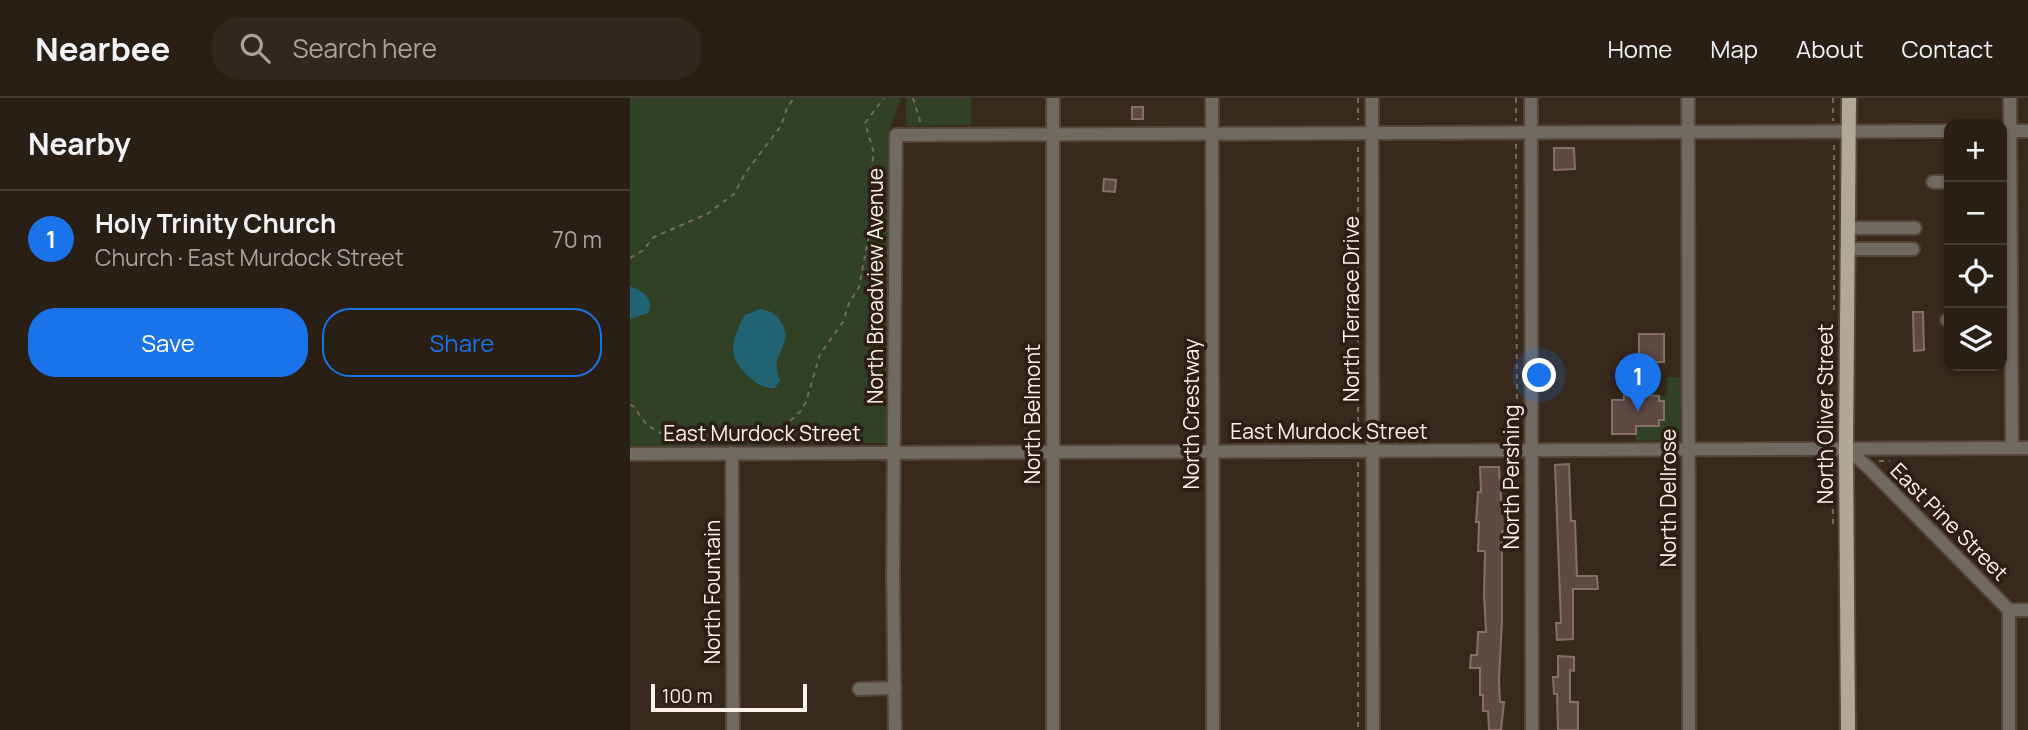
<!DOCTYPE html>
<meta charset="utf-8">
<style>
:root{--surface:#291f15;--page:#31271e;--text:#f1f3f6;--muted:#a5a2a0;--line:#453d34;--accent:#1a73e8}
body{margin:0;font-family:Manrope,sans-serif;background:var(--page);color:var(--text)}
.controls{position:absolute;right:21px;top:21px;display:grid;overflow:hidden;border-radius:14px;box-shadow:0 2px 5px #0004}
.controls button{width:63px;height:63px;display:grid;place-items:center;padding:0;border:0;border-bottom:2px solid var(--line);background:var(--surface);color:var(--text);font:35px sans-serif}
.scale{position:absolute;left:21px;bottom:18px;width:156px;box-sizing:border-box;padding-left:7px;border:4px solid #fcf2ea;border-top:0;font-size:19px;line-height:24px;white-space:nowrap;color:#fcf2ea;-webkit-text-stroke:5px #2d1f13;paint-order:stroke}
.you{position:absolute;left:910px;top:278px;width:24px;height:24px;margin:-18px;border:5px solid #fff;border-radius:50%;background:#1a73e8;box-shadow:0 0 0 10px #1a73e833}
.badge{display:grid;place-items:center;width:46px;height:46px;border-radius:50%;background:var(--accent);color:#fff;font-size:23px;font-weight:700}
.pin{position:absolute;translate:-50% -58px;filter:drop-shadow(0 2px 4px #0008)}
.pin::after{content:'';position:absolute;top:37px;width:24px;height:21px;background:inherit;clip-path:polygon(0 0,100% 0,50% 100%)}
.list{margin:0;padding:0;list-style:none}
h2{display:flex;justify-content:space-between;align-items:center;height:91px;margin:0;padding:0 28px;font-size:30px}
h2 small{font-size:23px;font-weight:400;color:var(--muted)}
.list li{display:grid;grid-template-columns:46px 1fr auto;gap:21px;align-items:center;box-sizing:border-box;height:98px;padding:0 28px;border-top:2px solid var(--line)}
.list b{display:block;font-size:26px;white-space:nowrap}
.list p{margin:0;font-size:23px;white-space:nowrap;color:var(--muted)}
.list em{font-size:23px;font-style:normal;color:var(--muted)}
.actions{display:flex;gap:14px;padding:21px 28px}
.actions a{flex:1;padding:16px 0;border:2px solid var(--accent);border-radius:28px;text-align:center;font-size:24px;color:var(--accent)}
.actions .main{background:var(--accent);color:#fff}
.icon{flex:none;width:38px;height:38px;fill:none;stroke:currentColor;stroke-width:2;stroke-linecap:round;stroke-linejoin:round}
.map{position:relative;flex:none;width:1398px;height:632px;overflow:hidden}
header{display:flex;align-items:center;gap:42px;box-sizing:border-box;height:98px;padding:0 35px;background:var(--surface);border-bottom:2px solid var(--line)}
header strong{font-size:33px}
nav{display:flex;gap:38px;margin-inline-start:auto;font-size:24px}
.search{width:490px;height:63px;background:var(--page);display:flex;align-items:center;gap:18px;box-sizing:border-box;padding:0 24px;border-radius:28px;color:var(--muted);font-size:26px}
main{display:flex}
aside{flex:1;background:var(--surface)}
.map>svg:first-child{display:block}
.green{fill:#314126}
.water{fill:#226373}
.building{fill:#5e4943;stroke:#866f68;stroke-width:2}
.lines{fill:none;stroke-linecap:round;stroke-linejoin:round}
.minor-casing{stroke:#534539;stroke-width:16}
.major-casing{stroke:#534539;stroke-width:18}
.path{stroke:#75685d;stroke-width:2;stroke-dasharray:5 5;stroke-linecap:butt}
.minor{stroke:#6f6a62;stroke-width:12}
.major{stroke:#b2a898;stroke-width:14}
.labels{text-anchor:middle;stroke-width:7;stroke-linejoin:round;paint-order:stroke}
.street-label{font-size:21px;fill:#fcf2ea;stroke:#2d1f13}
</style>
<header>
<strong>Nearbee</strong>
<div class="search"><svg class="icon" aria-label="search" viewBox="0 0 24 24"><circle cx="10" cy="10" r="6"/><path d="M15 15l6 6"/></svg>Search here</div>
<nav><a>Home</a><a>Map</a><a>About</a><a>Contact</a></nav>
</header>
<main>
<aside>
<h2>Nearby<small></small></h2>
<ul class="list">
<li><span class="badge">1</span><div><b>Holy Trinity Church</b><p>Church · East Murdock Street</p></div><em>70 m</em></li>
</ul>
<div class="actions"><a class="main">Save</a><a>Share</a></div>
</aside>
<div class="map">
<svg width="1398" height="632" viewBox="0 0 1398 632">
<rect width="100%" height="100%" fill="#37291c"/>
<g class="green">
<polygon points="0,0 271,0 259,33 256,345 0,349"/>
<polygon points="276,0 341,0 341,27 276,28"/>
<polygon points="1037,279 1047,279 1050,281 1050,338 1047,342 1006,343 1006,328 1029,328 1029,298 1037,298"/>
</g>
<g class="water">
<path d="M0,188C11,193 26,200 18,215L0,221Z"/>
<path d="M129,211C147,213 151,220 156,236C154,256 140,260 150,282L145,290C128,292 105,270 103,253C102,243 110,225 115,217Z"/>
</g>
<g class="building">
<rect x="502" y="9" width="11" height="12"/>
<polygon points="924,50 944,50 945,71 924,72"/>
<polygon points="474,81 486,82 485,94 473,93"/>
<polygon points="1283,214 1293,214 1294,252 1284,253"/>
<rect x="1009" y="236" width="25" height="28"/>
<polygon points="994,296 1029,298 1029,303 1034,303 1034,322 1029,322 1029,328 1006,328 1006,336 982,336 982,302 994,302"/>
<polygon points="939,366 941,423 945,423 947,478 967,478 968,491 943,491 943,541 927,542 926,525 931,525 925,367"/>
<polygon points="850,369 869,369 872,417 876,417 876,432 872,433 872,523 869,582 870,604 874,604 871,632 859,632 858,613 853,613 853,597 850,597 850,570 840,570 841,557 847,557 848,534 856,534 854,497 855,453 848,453 849,424 846,424 848,394 851,394"/>
<polygon points="928,558 944,559 944,573 940,572 940,604 948,604 948,632 928,632 927,596 924,596 923,579 928,579"/>
</g>
<g class="lines">
<defs>
<g id="minor">
<polyline points="582,0 583,632"/>
<polyline points="742,0 743,632"/>
<polyline points="901,0 902,632"/>
<polyline points="1058,0 1059,632"/>
<polyline points="1380,0 1382,350"/>
<polyline points="1372,33 1398,33"/>
<polyline points="1303,84 1319,84"/>
<polyline points="1218,130 1285,130"/>
<polyline points="1218,151 1283,151"/>
<polyline points="1317,222 1319,222"/>
<polyline points="1216,350 1240,371 1379,512 1398,512"/>
<polyline points="102,355 103,632"/>
<polyline points="0,356 1398,350"/>
<polyline points="1379,512 1379,632"/>
<polyline points="229,591 265,590"/>
<polyline points="265,632 263,479 266,37 1319,33"/>
<polyline points="423,632 423,0"/>
</g>
<polyline id="major" points="1218,632 1216,350 1219,0"/>
</defs>
<use href="#minor" class="minor-casing"/>
<use href="#major" class="major-casing"/>
<g class="path">
<polyline points="283,0 291,26"/>
<polyline points="728,0 728,22"/>
<polyline points="886,0 886,23"/>
<polyline points="1203,0 1203,23"/>
<polyline points="886,46 887,341"/>
<polyline points="1204,47 1204,212"/>
<polyline points="728,49 728,340"/>
<polyline points="0,160 12,153 24,139 77,116 104,96 116,74 151,28 157,10 164,0"/>
<polyline points="0,307 3,308 17,327 37,339 58,342 86,338 103,329 138,335 153,329 170,314 176,304 190,256 213,224 219,205 229,189 243,116 241,70 244,55 235,25 254,0"/>
<polyline points="1202,361 1203,426"/>
<polyline points="1249,363 1260,363"/>
<polyline points="728,364 728,632"/>
</g>
<use href="#minor" class="minor"/>
<use href="#major" class="major"/>
</g>
<g class="labels">
<g class="street-label">
<text transform="translate(246 188) rotate(-90)" y="7">North Broadview Avenue</text>
<text transform="translate(722 211) rotate(-90)" y="7">North Terrace Drive</text>
<text transform="translate(403 316) rotate(-90)" y="7">North Belmont</text>
<text transform="translate(562 316) rotate(-90)" y="7">North Crestway</text>
<text transform="translate(1196 316) rotate(-90)" y="7">North Oliver Street</text>
<text x="699" y="341">East Murdock Street</text>
<text x="132" y="343">East Murdock Street</text>
<text transform="translate(882 379) rotate(-90)" y="7">North Pershing</text>
<text transform="translate(1039 400) rotate(-90)" y="7">North Dellrose</text>
<text transform="translate(1319 424) rotate(45)" y="7">East Pine Street</text>
<text transform="translate(83 494) rotate(-90)" y="7">North Fountain</text>
</g>
</g>
</svg>
<div class="controls">
<button>+</button>
<button>−</button>
<button><svg class="icon" aria-label="locate" viewBox="0 0 24 24"><circle cx="12" cy="12" r="6"/><path d="M12 2v4M12 18v4M2 12h4M18 12h4"/></svg></button>
<button><svg class="icon" aria-label="layers" viewBox="0 0 24 24"><path d="M12 4l9 5-9 5-9-5zM3 14l9 5 9-5"/></svg></button>
</div>
<div class="scale">100 m</div>
<div class="you"></div>
<div class="pin badge" style="left:1008px;top:313px">1</div>
</div>
</main>
